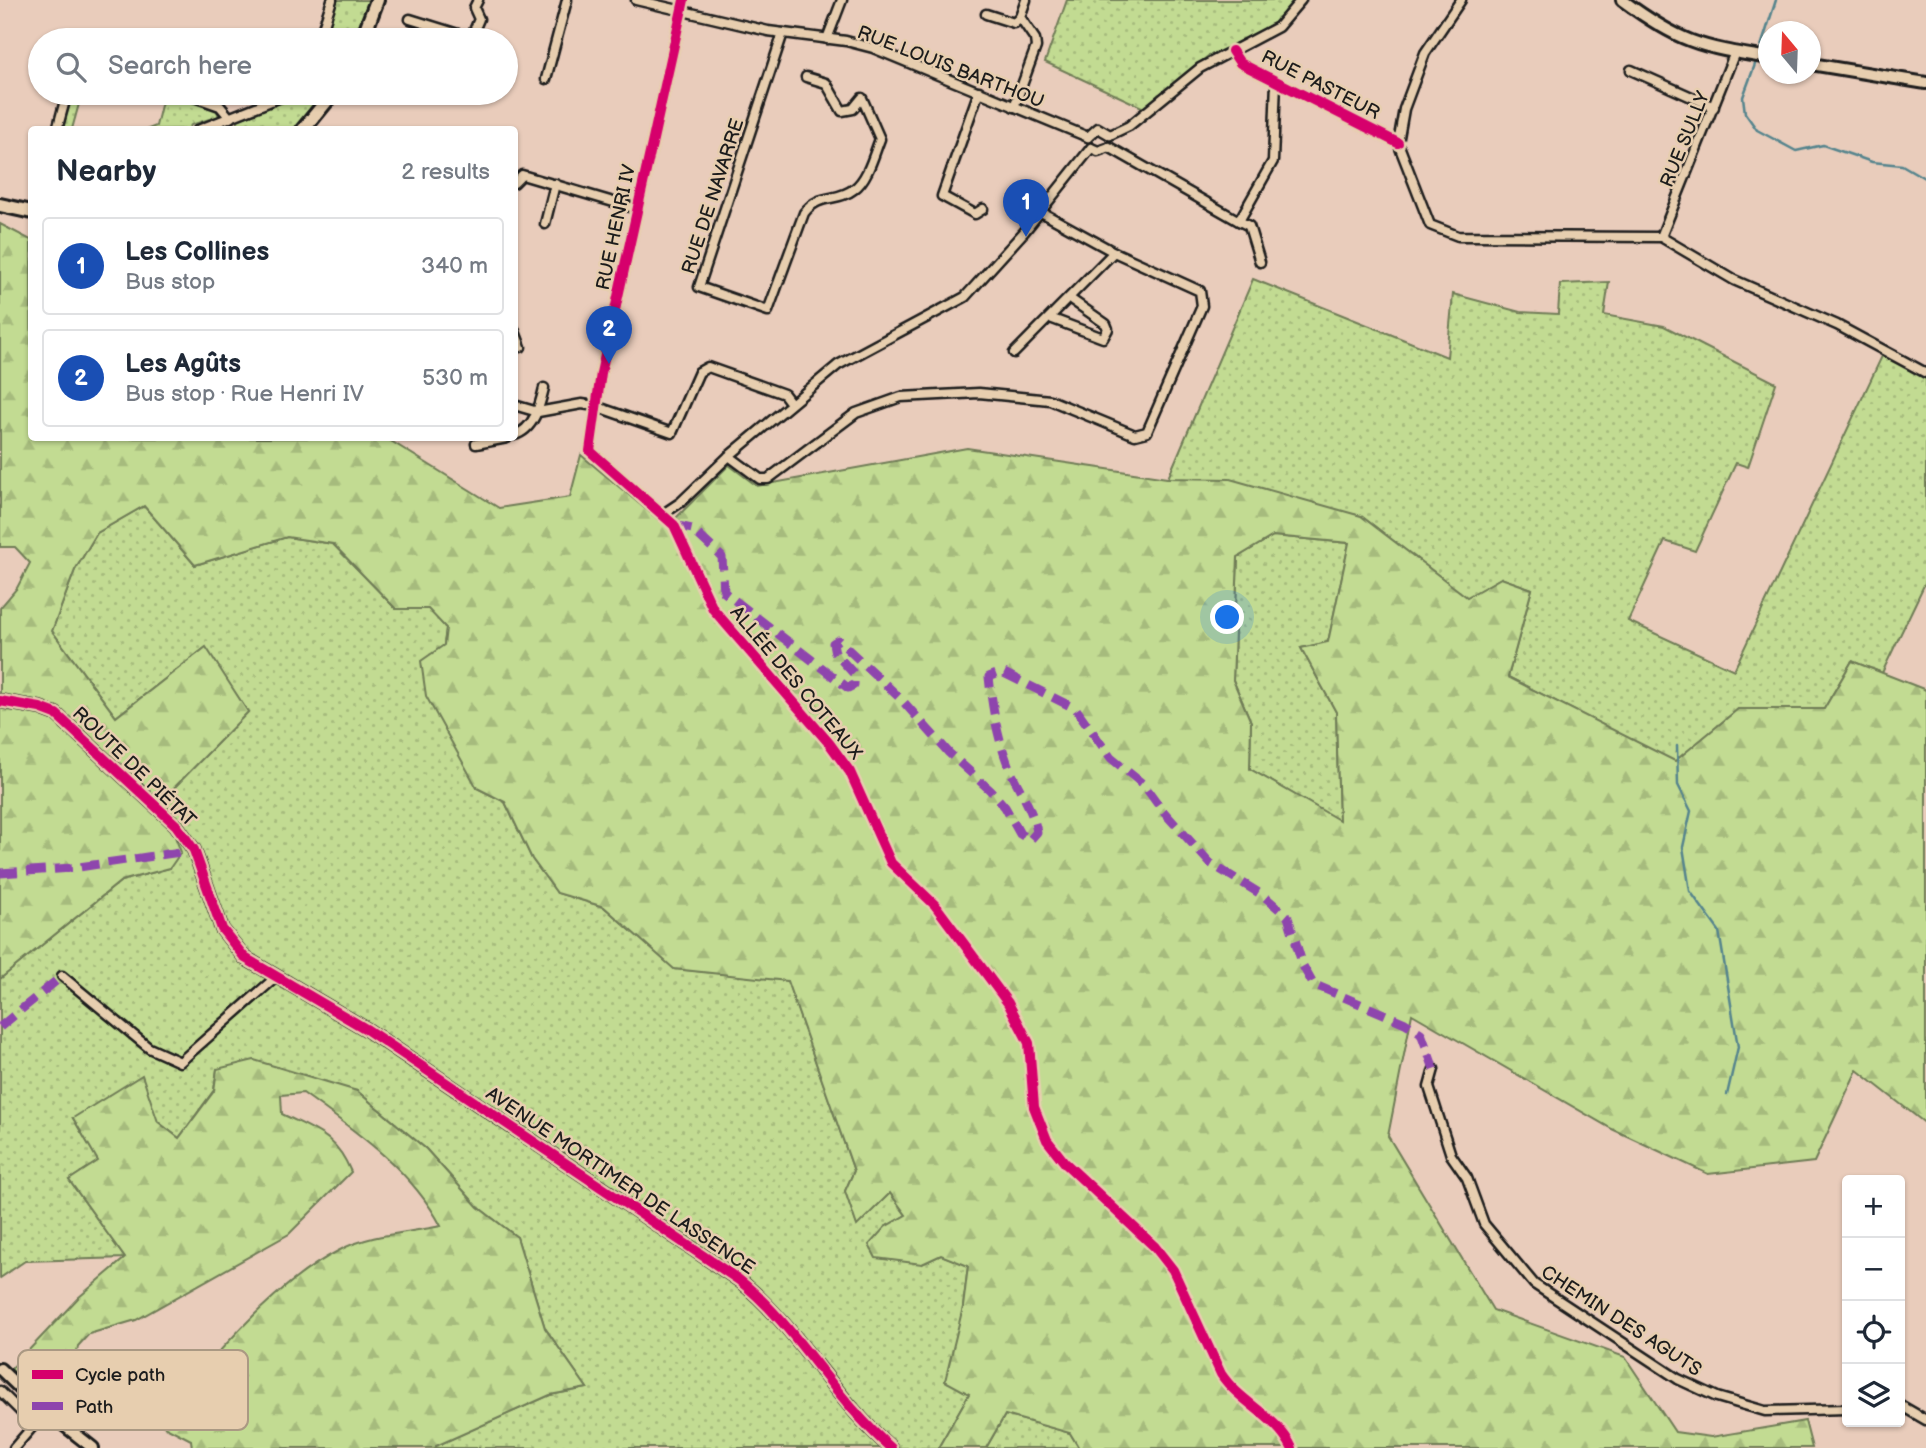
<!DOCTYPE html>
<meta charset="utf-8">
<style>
:root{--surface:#fff;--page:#f6f6f7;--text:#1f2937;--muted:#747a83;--line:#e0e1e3;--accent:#1f6fb2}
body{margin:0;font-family:"Balsamiq Sans",sans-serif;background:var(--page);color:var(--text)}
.controls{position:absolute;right:21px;bottom:21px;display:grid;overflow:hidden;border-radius:7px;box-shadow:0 2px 5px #0004}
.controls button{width:63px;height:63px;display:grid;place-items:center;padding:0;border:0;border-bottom:2px solid var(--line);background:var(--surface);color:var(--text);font:35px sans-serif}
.compass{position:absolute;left:1758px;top:21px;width:63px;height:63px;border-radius:50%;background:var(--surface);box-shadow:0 2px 5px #0004;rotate:341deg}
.you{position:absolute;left:1228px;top:618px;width:24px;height:24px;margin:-18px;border:5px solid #fff;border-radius:50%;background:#1a73e8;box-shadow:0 0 0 10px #1a73e833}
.badge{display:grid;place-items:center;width:46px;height:46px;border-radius:50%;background:var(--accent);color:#fff;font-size:23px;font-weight:700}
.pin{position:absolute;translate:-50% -58px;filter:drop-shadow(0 2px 4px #0008)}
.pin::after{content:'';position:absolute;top:37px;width:24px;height:21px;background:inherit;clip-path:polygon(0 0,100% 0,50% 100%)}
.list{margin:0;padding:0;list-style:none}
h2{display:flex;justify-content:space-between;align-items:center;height:91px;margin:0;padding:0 28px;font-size:30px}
h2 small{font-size:23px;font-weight:400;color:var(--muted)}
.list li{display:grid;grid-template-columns:46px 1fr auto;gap:21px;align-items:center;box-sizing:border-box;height:98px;margin:0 14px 14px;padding:0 14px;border:2px solid var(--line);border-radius:7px}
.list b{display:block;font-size:26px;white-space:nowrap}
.list p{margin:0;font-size:23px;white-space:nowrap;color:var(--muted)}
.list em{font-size:23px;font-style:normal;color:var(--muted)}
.icon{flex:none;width:38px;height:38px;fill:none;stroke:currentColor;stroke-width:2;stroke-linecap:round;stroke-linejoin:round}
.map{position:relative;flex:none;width:1926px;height:1448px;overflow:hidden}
.search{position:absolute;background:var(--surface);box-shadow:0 2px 5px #0004;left:28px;top:28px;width:490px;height:77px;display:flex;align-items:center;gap:18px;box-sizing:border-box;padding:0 24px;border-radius:38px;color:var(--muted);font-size:26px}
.panel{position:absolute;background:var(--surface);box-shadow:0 2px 5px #0004;left:28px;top:126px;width:490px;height:315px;border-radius:7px}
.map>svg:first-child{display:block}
.grass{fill:url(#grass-dots);stroke:#6f7c57;stroke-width:2}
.forest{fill:url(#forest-firs);stroke:#6f7c57;stroke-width:2;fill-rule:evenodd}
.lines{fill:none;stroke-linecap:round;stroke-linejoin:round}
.stream{stroke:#55848d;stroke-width:2.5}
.street-casing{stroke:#1c1c1c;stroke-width:13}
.secondary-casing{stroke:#1c1c1c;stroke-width:16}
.primary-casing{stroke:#1c1c1c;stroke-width:18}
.street{stroke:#e7ceaf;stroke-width:8}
.secondary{stroke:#e7ceaf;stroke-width:10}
.primary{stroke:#e7ceaf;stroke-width:12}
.quiet{stroke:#8e44ad;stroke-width:9;stroke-dasharray:18 9;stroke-linecap:butt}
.cycleway-casing{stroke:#e7ceaf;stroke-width:15}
.cycleway{stroke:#d6006c;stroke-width:10}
.labels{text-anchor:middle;stroke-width:5;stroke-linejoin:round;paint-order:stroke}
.street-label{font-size:19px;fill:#1c1c1c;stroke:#e7ceaf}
.key{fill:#e7ceaf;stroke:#aa9983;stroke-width:2}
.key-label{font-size:19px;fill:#1c1c1c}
</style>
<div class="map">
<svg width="1926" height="1448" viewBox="0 0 1926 1448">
<defs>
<pattern id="grass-dots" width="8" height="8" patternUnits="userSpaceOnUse" patternTransform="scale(1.75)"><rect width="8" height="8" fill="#c2db92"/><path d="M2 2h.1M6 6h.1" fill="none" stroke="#a6bb7d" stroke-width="1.8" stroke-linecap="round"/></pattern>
<pattern id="forest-firs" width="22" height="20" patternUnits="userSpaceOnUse" patternTransform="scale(1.75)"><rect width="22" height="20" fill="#c2db92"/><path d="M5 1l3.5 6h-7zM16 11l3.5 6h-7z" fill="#a6bb7d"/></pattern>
</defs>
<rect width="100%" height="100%" fill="#e9ccbb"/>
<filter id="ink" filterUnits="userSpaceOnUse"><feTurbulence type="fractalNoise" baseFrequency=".0143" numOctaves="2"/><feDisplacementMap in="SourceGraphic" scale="14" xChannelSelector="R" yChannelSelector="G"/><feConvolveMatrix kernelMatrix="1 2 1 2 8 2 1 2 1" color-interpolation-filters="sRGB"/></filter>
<g filter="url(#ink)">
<g class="grass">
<polygon points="335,0 369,0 354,40 322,40"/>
<polygon points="1067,0 1298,0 1277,26 1208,56 1144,108 1045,62"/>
<polygon points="74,93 82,93 72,129 61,130"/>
<polygon points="154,93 170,93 216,109 219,116 212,121 209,119 191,125 188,129 146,130 156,126 163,97"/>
<polygon points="295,93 323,93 293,129 240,129 237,120 279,103"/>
<polygon points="1253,279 1447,357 1453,294 1520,312 1558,314 1560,284 1609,282 1604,315 1664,326 1776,383 1748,467 1736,463 1695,551 1665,541 1628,621 1734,670 1882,356 1926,377 1926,581 1882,673 1852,661 1824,709 1738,709 1675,762 1508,677 1532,589 1501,578 1467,598 1361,516 1168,478"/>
<polygon points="144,506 195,565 287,537 333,544 396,609 428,608 446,628 444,645 477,788 505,802 532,859 557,893 604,907 675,969 787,980 854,1171 845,1191 857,1225 890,1193 906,1215 885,1227 922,1264 941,1255 968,1265 963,1307 969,1394 938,1448 436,1448 435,1446 550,1395 587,1388 545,1328 517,1237 478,1207 426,1149 357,1091 217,1069 214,1090 179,1138 158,1122 73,1118 99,1161 69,1180 125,1258 25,1261 0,1278 0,979 121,881 170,868 161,801 248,712 205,648 116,717 52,631 75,570 97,533"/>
<polygon points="1273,536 1349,543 1328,642 1301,648 1336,712 1339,821 1250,769 1251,722 1233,680 1238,557"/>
<polygon points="1005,1415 1070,1433 1079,1448 986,1448"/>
</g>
<g class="forest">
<path d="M0,224L31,240L32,438H386L499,508L570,497L581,455L667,527L729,465L757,486L967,448L1167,478L1230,479L1361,516L1467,597L1501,578L1532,589L1508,677L1675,761L1738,709H1824L1852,661L1926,690V1124L1857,1070L1814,1162L1708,1174L1612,1129L1412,1014L1388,1136L1493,1310L1625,1357L1675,1432L1711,1437L1805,1421L1812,1448H1079L1070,1433L1005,1415L986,1448H938L969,1394L945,1381L963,1307L968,1266L941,1255L922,1264L876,1258L869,1245L885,1227L906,1215L890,1193L857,1226L845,1191L854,1171L787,981L674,969L604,907L557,893L532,859L505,802L477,788L426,696L421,661L444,645L446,628L428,609H396L333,544L287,537L195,565L144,506L97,533L75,570L52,631L116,717L206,647L248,712L161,801L181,852L170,868L121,881L0,979V608L17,588L30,563L15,547H0ZM1273,536L1349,543L1328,642L1301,648L1336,712L1339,820L1250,769L1251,722L1233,680L1238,557Z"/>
<path d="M254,1060L357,1091L426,1149L478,1207L517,1237L545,1328L587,1388L550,1395L436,1446V1448H192L191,1440L156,1422C211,1363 267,1288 338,1251C369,1234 407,1233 441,1226C411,1169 354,1130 303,1093L281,1095L282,1114C316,1131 336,1135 351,1172L289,1234L136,1320L89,1334L78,1346L75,1366L82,1372L95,1370L99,1379L91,1408C52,1407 39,1395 11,1369L78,1298L125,1258L69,1180L98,1161L73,1118L142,1075L158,1122L179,1138L214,1091L217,1069Z"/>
</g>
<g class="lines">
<g class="stream">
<polyline points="1759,53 1776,0"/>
<polyline points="1757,59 1743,97 1745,113 1757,130 1796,151 1823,145 1872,162 1902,165 1926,179"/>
<polyline points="1677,746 1678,785 1691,811 1683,847 1690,891 1719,931 1738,1047 1727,1095"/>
</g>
<defs>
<g id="street">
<polyline points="636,0 768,31 846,41 873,48 1088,137"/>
<path d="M684,0L601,373L590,451L674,525L713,609L829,743L850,772L891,863L935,905L1008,1003L1029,1043L1034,1107L1047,1140L1065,1163L1155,1247L1173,1270L1221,1374C1240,1403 1277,1416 1292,1448"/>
<polyline points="986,14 1014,23 1020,17"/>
<polyline points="410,19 471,38"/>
<path d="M783,33L699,287L768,311L804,213C820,192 836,203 854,189C868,179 874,154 880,139L862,98L853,109L842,111L826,83L806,77"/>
<polyline points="827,39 842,0"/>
<polyline points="319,40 332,0"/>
<polyline points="470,40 479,19 474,8 478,0"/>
<polyline points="1232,51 1240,63 1398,143 1430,225 1458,236 1661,237 1734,280 1837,325 1926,373"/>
<polyline points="1631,70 1714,107"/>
<polyline points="546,79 567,0"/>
<polyline points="979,91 942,196 975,214 983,209"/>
<polyline points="183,93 220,106 230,118"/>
<polyline points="1014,107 1036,47 1035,39 1020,17 1026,0"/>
<polyline points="57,130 67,93"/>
<polyline points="198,130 291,93"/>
<polyline points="1110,135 1129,126 1200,68 1278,27 1301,0"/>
<polyline points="1088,137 1098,128 1110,135"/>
<polyline points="1398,143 1404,109 1425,53 1461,0"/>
<polyline points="1109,147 1239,221 1273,161 1276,81"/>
<polyline points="1091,148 1098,151 1109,147"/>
<polyline points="514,183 522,175 637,209"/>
<polyline points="1239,221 1249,226 1260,262"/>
<polyline points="545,224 555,184"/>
<polyline points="1661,237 1735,52"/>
<polyline points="1050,318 1103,338 1108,329 1106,324 1069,298"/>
<polyline points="514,329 521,347"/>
<polyline points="1014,353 1114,252"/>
<polyline points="514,405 538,412 582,404 595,406 672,433 699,372 708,367 784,394 790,402"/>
<path d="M514,435C534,430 540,405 544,388"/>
<polyline points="476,444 507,438"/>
<polyline points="729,456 760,479 768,479 856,413 901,397 979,393 1050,400 1135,435 1147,432 1202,306 1200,291 1114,252 1041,212"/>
<polyline points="663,514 681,502 729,456 838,365 965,297 1024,232 1091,148"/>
<polyline points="62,976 149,1048 180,1062 275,978"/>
<polyline points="1434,1069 1429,1087 1451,1155 1467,1178 1484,1224 1534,1284 1678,1379 1717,1397 1765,1411 1847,1409"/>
<polyline points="0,1391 34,1425 14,1448"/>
<polyline points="1900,1405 1926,1420"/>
</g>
<g id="secondary">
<path d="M1622,0C1679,42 1699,47 1769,58"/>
<polyline points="1811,64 1926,83"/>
<path d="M0,701L40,708L56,714L176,825L194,850L222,929L245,958L366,1029L739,1280C798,1327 833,1398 891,1448"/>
<polyline points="0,1369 31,1399 93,1448"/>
</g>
<g id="primary">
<polyline points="362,40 377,0"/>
<polyline points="303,130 333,93"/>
<polyline points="0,205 32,212"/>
</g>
</defs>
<use href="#street" class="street-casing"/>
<use href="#secondary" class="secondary-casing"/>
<use href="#primary" class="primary-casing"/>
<use href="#street" class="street"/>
<use href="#secondary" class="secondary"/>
<use href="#primary" class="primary"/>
<g class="quiet">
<path d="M674,525L692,529L722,557L724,592L848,688L854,685V674L835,653L833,643L838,640L901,699L949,753L990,790L1005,807L1020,834L1030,840L1037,832C1032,806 1016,786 1007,762C997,735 992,705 989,677L1002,672L1076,709L1111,758L1144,785L1162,810L1210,863L1264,896L1288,917L1303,966L1313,984L1405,1023L1421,1033L1434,1069"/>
<polyline points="0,873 72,868 194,850"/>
<polyline points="0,1027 62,976"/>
</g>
<defs>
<g id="cycleway">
<path d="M684,0L601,373L590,451L674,525L713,609L829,743L850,772L891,863L935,905L1008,1003L1029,1043L1034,1107L1047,1140L1065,1163L1155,1247L1173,1270L1221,1374C1240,1403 1277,1416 1292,1448"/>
<polyline points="1232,51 1240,63 1398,143"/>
<path d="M0,701L40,708L56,714L176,825L194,850L222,929L245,958L366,1029L739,1280C798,1327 833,1398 891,1448"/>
</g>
</defs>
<use href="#cycleway" class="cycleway-casing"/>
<use href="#cycleway" class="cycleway"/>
</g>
</g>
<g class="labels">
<g class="street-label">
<text transform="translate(951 66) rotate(21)" y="7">RUE LOUIS BARTHOU</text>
<text transform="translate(1321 84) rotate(27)" y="7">RUE PASTEUR</text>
<text transform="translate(1684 139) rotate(-68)" y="7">RUE SULLY</text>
<text transform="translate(712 196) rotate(-72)" y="7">RUE DE NAVARRE</text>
<text transform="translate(615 227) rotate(-78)" y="7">RUE HENRI IV</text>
<text transform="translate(797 682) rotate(50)" y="7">ALLÉE DES COTEAUX</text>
<text transform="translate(135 766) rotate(44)" y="7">ROUTE DE PIÉTAT</text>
<text transform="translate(621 1180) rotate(34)" y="7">AVENUE MORTIMER DE LASSENCE</text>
<text transform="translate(1622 1320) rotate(33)" y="7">CHEMIN DES AGUTS</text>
</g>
</g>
<rect x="18" y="1350" width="230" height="80" rx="10" class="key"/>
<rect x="32" y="1370" width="31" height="9" fill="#d6006c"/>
<rect x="32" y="1402" width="31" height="8" fill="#8e44ad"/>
<g class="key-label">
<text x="75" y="1381">Cycle path</text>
<text x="75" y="1413">Path</text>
</g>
</svg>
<div class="controls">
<button>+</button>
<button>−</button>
<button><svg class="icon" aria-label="locate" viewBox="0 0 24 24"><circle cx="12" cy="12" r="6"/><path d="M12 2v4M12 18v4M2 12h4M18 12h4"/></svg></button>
<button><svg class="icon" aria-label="layers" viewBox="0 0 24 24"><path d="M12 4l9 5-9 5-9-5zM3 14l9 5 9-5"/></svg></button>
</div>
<svg class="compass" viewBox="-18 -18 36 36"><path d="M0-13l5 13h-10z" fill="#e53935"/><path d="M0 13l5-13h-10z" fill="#747a83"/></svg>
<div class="you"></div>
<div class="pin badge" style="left:1026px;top:237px;background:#1a4fb4">1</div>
<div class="pin badge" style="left:609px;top:364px;background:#1a4fb4">2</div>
<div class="search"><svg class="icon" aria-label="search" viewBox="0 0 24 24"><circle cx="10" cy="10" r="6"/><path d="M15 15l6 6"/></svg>Search here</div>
<section class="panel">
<h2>Nearby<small>2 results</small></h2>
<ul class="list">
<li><span class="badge" style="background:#1a4fb4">1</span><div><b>Les Collines</b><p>Bus stop</p></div><em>340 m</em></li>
<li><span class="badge" style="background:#1a4fb4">2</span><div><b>Les Agûts</b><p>Bus stop · Rue Henri IV</p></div><em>530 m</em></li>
</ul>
</section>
</div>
